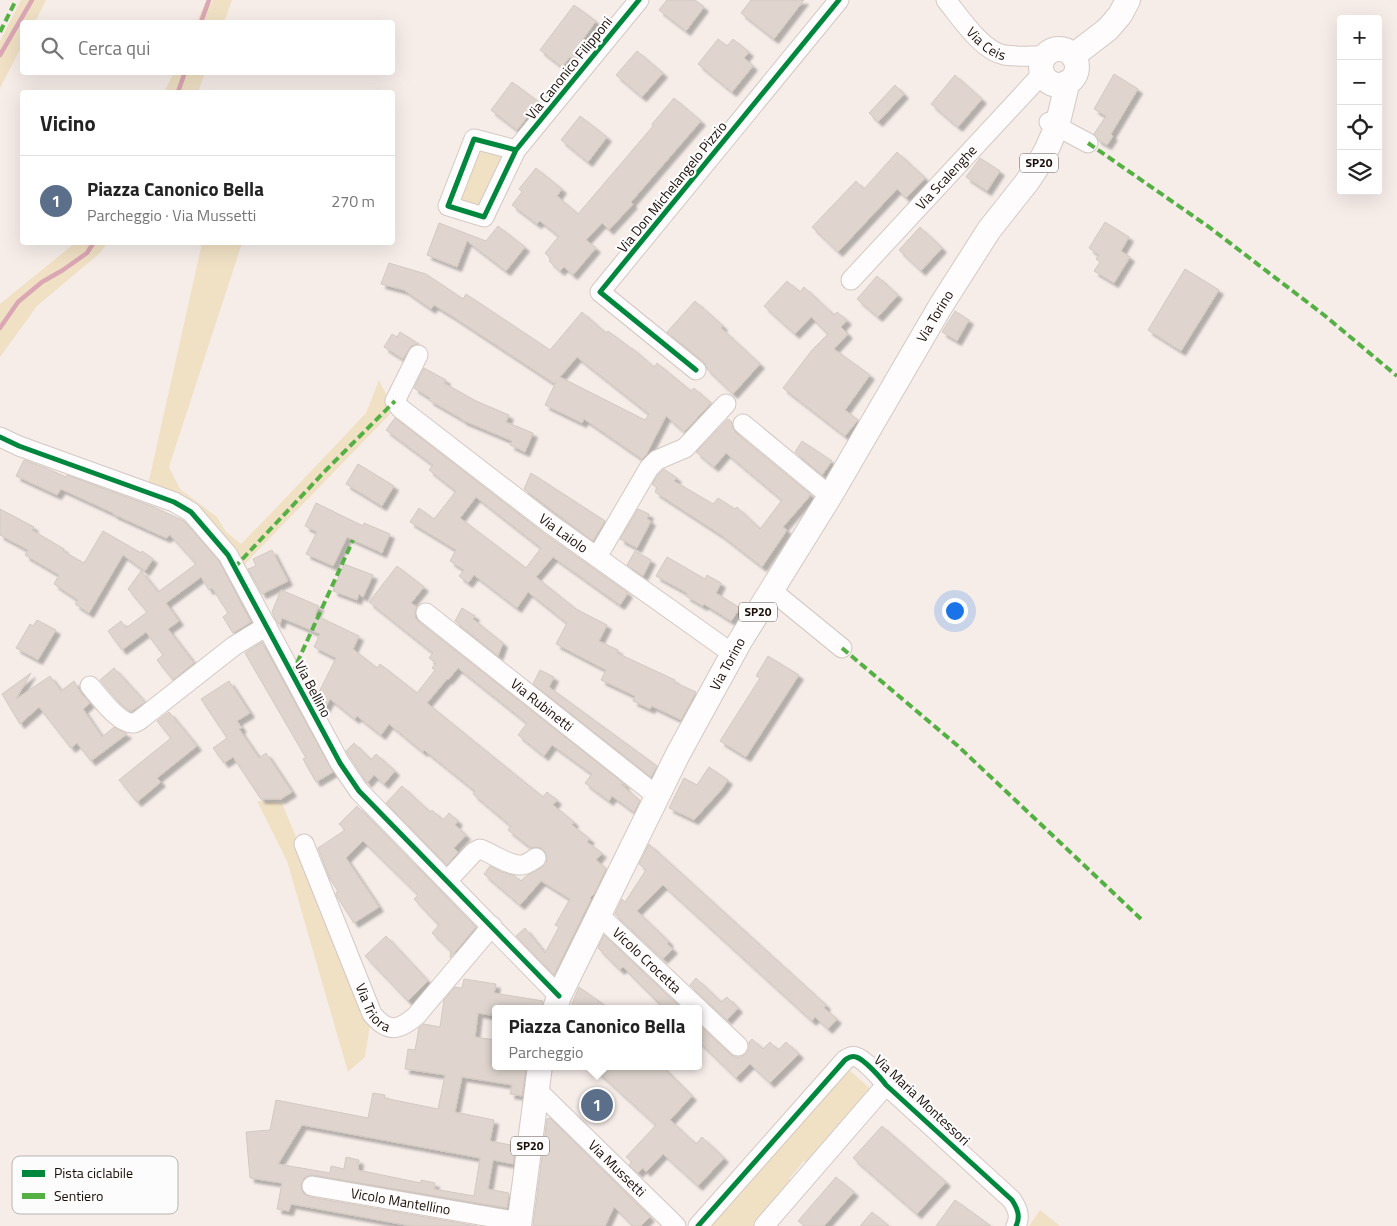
<!DOCTYPE html>
<html lang="it">
<meta charset="utf-8">
<style>
:root{--surface:#fff;--page:#f6f6f6;--text:#222;--muted:#767676;--line:#e0e0e0;--accent:#675c57}
body{margin:0;font-family:"Titillium Web",sans-serif;background:var(--page);color:var(--text)}
.controls{position:absolute;right:15px;top:15px;display:grid;overflow:hidden;border-radius:5px;box-shadow:0 5px 20px #0002}
.controls button{width:45px;height:45px;display:grid;place-items:center;padding:0;border:0;border-bottom:1px solid var(--line);background:var(--surface);color:var(--text);font:25px sans-serif}
.you{position:absolute;left:954px;top:610px;width:18px;height:18px;margin:-12px;border:4px solid #fff;border-radius:50%;background:#1a73e8;box-shadow:0 0 0 8px #1a73e833}
.badge{display:grid;place-items:center;width:32px;height:32px;border-radius:50%;background:var(--accent);color:#fff;font-size:16px;font-weight:700}
.pin{position:absolute;translate:-50% -50%;border:2px solid #fff;box-shadow:0 1px 5px #0006}
.popup{position:absolute;left:492px;top:1005px;width:210px;height:65px;box-sizing:border-box;display:grid;place-content:center;border-radius:5px;background:var(--surface);filter:drop-shadow(0 1px 4px #0005);font-size:16px;white-space:nowrap;color:var(--muted)}
.popup b{font-size:19px;color:var(--text)}
.popup::after{content:'';position:absolute;left:50%;top:100%;margin-left:-10px;border:10px solid transparent;border-top-color:var(--surface)}
.list{margin:0;padding:0;list-style:none}
h2{display:flex;justify-content:space-between;align-items:center;height:65px;margin:0;padding:0 20px;font-size:21px}
h2 small{font-size:16px;font-weight:400;color:var(--muted)}
.list li{display:grid;grid-template-columns:32px 1fr auto;gap:15px;align-items:center;box-sizing:border-box;height:90px;padding:0 20px;border-top:1px solid var(--line)}
.list b{display:block;font-size:19px;white-space:nowrap}
.list p{margin:0;font-size:16px;white-space:nowrap;color:var(--muted)}
.list em{font-size:16px;font-style:normal;color:var(--muted)}
.icon{flex:none;width:28px;height:28px;fill:none;stroke:currentColor;stroke-width:2;stroke-linecap:round;stroke-linejoin:round}
.map{position:relative;flex:none;width:1397px;height:1226px;overflow:hidden}
.search{position:absolute;background:var(--surface);box-shadow:0 5px 20px #0002;left:20px;top:20px;width:375px;height:55px;display:flex;align-items:center;gap:12px;box-sizing:border-box;padding:0 18px;border-radius:5px;color:var(--muted);font-size:19px}
.panel{position:absolute;background:var(--surface);box-shadow:0 5px 20px #0002;left:20px;top:90px;width:375px;height:155px;border-radius:5px}
.map>svg:first-child{display:block}
.green{fill:#f0e1c5}
.lines{fill:none;stroke-linecap:round;stroke-linejoin:round}
.stream{stroke:#dba7b5;stroke-width:4.5}
.building{fill:#dfd5ce;stroke:#d2c9c1;fill-rule:evenodd;filter:url(#shadow)}
.minor-casing{stroke:#d3c8c4;stroke-width:21}
.major-casing{stroke:#d3c8c4;stroke-width:26}
.minor{stroke:#fefcfc;stroke-width:19}
.major{stroke:#fefcfc;stroke-width:24}
.quiet{stroke:#55b044;stroke-width:4;stroke-dasharray:8 4;stroke-linecap:butt}
.cycleway-casing{stroke:#fcfcfc;stroke-width:8}
.cycleway{stroke:#00873e;stroke-width:5}
.labels{text-anchor:middle;stroke-width:4.5;stroke-linejoin:round;paint-order:stroke}
.shield{fill:#fcfcfc;stroke:#5e5552;stroke-width:1}
.shield-label{font-size:12px;font-weight:bold;fill:#1a0e09}
.street-label{font-size:14px;fill:#1a0e09;stroke:#fcfcfc}
.key{fill:#fcfcfc;stroke:#b8b5b3;stroke-width:1}
.key-label{font-size:14px;fill:#1a0e09}
</style>
<div class="map">
<svg width="1397" height="1226" viewBox="0 0 1397 1226">
<defs>
<filter id="shadow"><feDropShadow dx="4.5" dy="4.5" stdDeviation="1" flood-color="#0004"/></filter>
</defs>
<rect width="100%" height="100%" fill="#f6ede9"/>
<g class="green">
<polygon points="21,0 46,0 35,22 22,22 22,46 0,88 0,41"/>
<polygon points="213,0 232,0 224,22 197,22 205,3 211,4"/>
<polygon points="174,72 205,72 205,73 198,92 164,92"/>
<polygon points="474,139 516,150 484,217 448,206"/>
<polygon points="75,243 107,243 100,253 37,306 0,357 0,304"/>
<polygon points="202,243 242,243 169,467 180,489 217,517 226,532 241,544 278,506 366,413 379,380 394,410 242,567 148,485"/>
<polygon points="257,801 282,803 371,1019 365,1057 348,1072 287,861"/>
<polygon points="846,1067 874,1092 809,1166 804,1161 789,1179 794,1184 757,1226 703,1226"/>
<polygon points="1040,1210 1060,1226 1029,1226"/>
</g>
<g class="lines">
<g class="stream">
<polyline points="201,22 209,0"/>
<polyline points="0,55 32,0"/>
<polyline points="178,92 185,72"/>
<polyline points="0,328 18,302 42,282 63,270 87,253 94,242"/>
</g>
</g>
<g class="building">
<polygon points="667,0 695,0 704,7 686,31 659,10"/>
<polygon points="751,0 804,0 774,39 741,13"/>
<polygon points="574,5 596,21 583,39 587,42 574,60 570,57 562,67 540,50"/>
<polygon points="718,39 727,46 733,39 749,52 744,58 753,66 732,92 698,64"/>
<polygon points="637,51 663,73 642,97 616,75"/>
<polygon points="1114,74 1138,89 1111,134 1113,136 1107,145 1098,140 1094,134 1106,116 1094,109"/>
<polygon points="955,75 982,99 958,127 931,104"/>
<polygon points="512,82 539,102 517,130 491,110"/>
<polygon points="895,85 904,94 878,122 869,113"/>
<polygon points="674,98 701,121 631,202 633,204 609,230 602,223 586,240 596,248 573,275 564,267 560,271 549,261 551,259 545,253 559,236 540,221 537,224 512,205 522,192 519,189 536,168 562,189 557,196 578,214 653,126 652,124"/>
<polygon points="580,116 607,137 588,162 561,140"/>
<polygon points="897,152 925,178 906,198 897,189 838,252 812,227 856,181 864,189"/>
<polygon points="980,158 1000,171 987,191 966,177"/>
<polygon points="1105,222 1129,237 1121,251 1130,257 1114,283 1094,271 1100,262 1096,259 1099,255 1089,248"/>
<polygon points="439,223 486,241 498,226 525,247 506,271 467,241 457,267 427,255"/>
<polygon points="920,227 942,248 921,271 899,250"/>
<path d="M389,263L426,274L463,299L466,294L550,350L582,312L606,333L608,331L632,349V348L654,367L657,363L691,391L694,388L711,403L684,432L666,416L646,455L642,459L584,419L582,423L545,405L556,382L555,384L452,316L434,305L431,309L404,290L381,284ZM577,357L649,414L645,420L560,377Z"/>
<polygon points="1185,269 1219,290 1181,351 1148,330"/>
<polygon points="877,276 898,295 878,317 857,299"/>
<polygon points="787,281 800,292 804,287 834,315 837,312 847,320 841,327 848,334 834,349 870,375 845,410 858,420 845,436 783,388 812,350 828,334 811,317 795,334 764,306"/>
<polygon points="695,301 723,326 721,328 760,364 733,394 707,369 706,366 703,361 667,332"/>
<polygon points="955,311 969,320 957,341 942,332"/>
<polygon points="400,332 419,344 411,346 403,359 384,347 392,334 397,337"/>
<polygon points="424,368 446,380 444,383 476,401 509,415 506,422 533,433 525,452 510,445 512,441 462,420 462,419 429,400 430,398 414,388"/>
<path d="M395,418L542,532L628,593L620,605L553,557L536,577L576,609L607,625L599,641L618,650L617,653L675,680L674,682L696,692L681,720L652,706L650,709L633,701L635,696L601,680L606,670L556,644L567,623L528,592L517,608L474,575L468,583L459,576L464,570L450,561L456,550L410,522L419,508L434,519L456,491L429,470L433,465L386,430ZM476,497L541,548L526,568L460,518Z"/>
<polygon points="728,419 732,422 733,428 736,433 810,494 809,497 783,527 787,530 762,567 721,535 655,492 657,488 652,484 658,475 664,469 677,478 674,481 713,504 718,498 735,509 737,507 760,529 782,500 726,453 714,467 696,452"/>
<polygon points="802,441 832,461 822,475 795,452"/>
<polygon points="24,460 46,468 66,477 67,475 154,507 184,521 219,561 251,622 233,633 223,617 228,613 212,588 209,590 201,577 166,603 179,621 168,629 194,663 173,680 157,660 163,655 146,632 122,650 108,631 121,621 126,628 147,612 128,589 141,571 158,592 196,564 170,535 166,538 113,514 113,513 61,489 57,495 16,476"/>
<polygon points="358,464 394,486 382,506 346,484"/>
<polygon points="531,473 605,521 593,541 524,489"/>
<polygon points="316,503 363,526 364,523 390,534 382,553 347,537 333,566 306,554 317,532 305,526"/>
<polygon points="0,509 34,527 32,530 64,549 63,551 84,563 103,531 141,553 142,551 153,559 145,571 123,555 89,613 75,604 78,600 54,584 59,575 25,555 28,550 0,535"/>
<polygon points="638,509 649,514 647,519 651,521 637,548 620,539"/>
<polygon points="272,550 288,581 262,594 248,569 256,566 253,559"/>
<polygon points="635,551 651,560 643,576 627,565"/>
<polygon points="667,557 705,579 707,575 721,583 716,593 740,608 731,621 704,604 703,606 686,596 687,593 656,576"/>
<polygon points="344,564 373,575 363,597 359,594 357,600 333,591"/>
<polygon points="397,566 424,587 411,603 417,607 415,612 415,617 419,622 626,785 621,784 640,801 634,812 612,796 609,801 585,783 592,774 552,745 544,756 518,735 527,723 458,668 448,680 447,679 427,703 543,797 547,792 557,800 553,805 574,822 572,825 590,839 587,842 602,853 596,860 606,869 594,894 590,898 591,899 554,975 516,936 525,928 545,953 559,927 555,925 570,899 541,881 520,905 484,874 490,866 502,872 515,876 521,881 526,876 536,871 546,864 547,858 545,852 541,848 536,847 531,848 508,830 511,826 473,794 475,791 424,750 423,752 389,724 381,735 357,716 355,719 330,699 324,710 317,696 336,658 314,647 320,634 282,618 280,624 277,623 272,612 281,590 319,606 315,615 359,636 353,649 377,668 380,664 417,693 435,670 432,668 436,663 429,658 433,653 369,602"/>
<polygon points="462,608 475,616 473,619 503,643 498,656 455,621"/>
<polygon points="37,620 56,630 38,660 16,648 30,624 33,626"/>
<polygon points="262,642 333,772 316,782 303,759 306,758 245,653"/>
<polygon points="768,656 799,675 746,757 720,741 760,678 756,676"/>
<polygon points="114,668 145,702 132,711 128,710 118,701 100,680"/>
<polygon points="540,670 554,677 549,687 657,766 651,777 533,684"/>
<polygon points="31,673 16,699 50,676 61,691 74,681 81,693 90,703 83,709 102,737 114,727 127,734 91,761 77,743 71,748 39,707 20,724 2,694"/>
<polygon points="229,681 250,713 237,721 242,728 239,729 259,758 266,753 292,792 281,799 261,799 233,757 224,763 213,748 227,738 201,699"/>
<polygon points="169,712 197,746 157,778 161,782 137,802 119,780 171,738 157,721"/>
<polygon points="354,743 371,760 376,754 395,771 384,784 374,775 367,783 346,751"/>
<polygon points="709,767 728,780 722,789 694,820 669,808 684,778 697,785"/>
<polygon points="402,786 430,812 432,810 443,820 449,813 458,821 455,825 466,835 454,848 458,852 447,865 386,803"/>
<polygon points="357,806 476,927 450,958 451,951 432,933 439,925 414,899 418,895 363,841 346,858 379,907 354,923 336,895 336,893 338,891 330,879 318,848 345,830 339,824"/>
<polygon points="649,844 826,1005 824,1008 837,1019 828,1029 815,1017 812,1021 663,885 637,911 669,942 667,944 673,949 663,959 615,914 622,899 625,902 646,870 639,864"/>
<polygon points="604,935 682,1009 665,1009 623,967 620,970 598,948"/>
<polygon points="386,936 428,981 408,1001 365,956"/>
<polygon points="696,978 721,1002 727,997 738,1008 727,1020 690,985"/>
<path d="M464,979L496,984L494,993L543,1001L542,1009H496V1016L478,1013L475,1037L496,1040V1066H513L526,1068L522,1096L510,1094L512,1085L462,1077L455,1112L494,1120L490,1141L516,1146L513,1164L493,1160L488,1189L509,1193L507,1208L313,1175L308,1176L304,1178L301,1185L302,1190L304,1194L310,1197L477,1226H411L291,1204L289,1211L277,1209L282,1183L250,1178L246,1132L270,1130L276,1100L368,1118L373,1093L385,1095L384,1098L438,1109L445,1075L405,1069L408,1049L415,1050L419,1028L424,1024L440,1027L444,1000L455,987L462,988ZM302,1125L480,1158L474,1196L434,1189L435,1183L421,1180V1183L358,1170L359,1160L346,1157L344,1169L331,1166L330,1173L278,1164Z"/>
<polygon points="579,987 610,1009 576,1009 572,1004"/>
<polygon points="698,1024 730,1054 735,1057 741,1057 746,1054 749,1049 749,1042 752,1039 763,1049 770,1042 778,1050 786,1042 799,1054 770,1083 750,1064 736,1078 698,1041"/>
<polygon points="591,1066 662,1066 692,1096 670,1120 696,1144 702,1137 724,1158 698,1186 663,1154 646,1172 643,1168 638,1173 629,1165 632,1162 626,1157 656,1125"/>
<polygon points="550,1118 650,1217 641,1226 633,1226 614,1207 605,1226 533,1226 547,1119"/>
<polygon points="882,1126 946,1182 917,1214 853,1158"/>
<polygon points="836,1177 854,1192 824,1226 805,1226 798,1221"/>
<polygon points="955,1200 991,1226 936,1226"/>
<polygon points="872,1212 889,1226 860,1226"/>
</g>
<g class="lines">
<defs>
<g id="minor">
<path id="s1" d="M946,0C960,17 982,51 1004,55C1017,57 1031,56 1043,56"/>
<polyline points="1049,122 1088,143"/>
<polyline points="516,150 474,139 448,206 484,217 516,150 639,0"/>
<path id="s2" d="M851,280L1042,74"/>
<path id="s3" d="M418,355L395,401L400,408L549,523L733,654"/>
<polyline points="696,370 600,292 839,0"/>
<polyline points="743,424 830,496"/>
<polyline points="0,437 19,446 174,502 191,512 228,555 340,763 359,791 559,996"/>
<polyline points="597,557 649,468 657,460 685,448 726,404"/>
<polyline points="771,590 842,648"/>
<path id="s4" d="M426,613L657,796"/>
<path d="M90,686C99,696 119,725 134,723C135,723 140,720 141,719L234,646L267,626"/>
<path id="s5" d="M304,844L372,1014C388,1033 398,1031 416,1016L492,926"/>
<path d="M447,881L474,852L480,849C492,853 509,866 521,865C526,865 531,861 536,858"/>
<path id="s6" d="M599,915L738,1046"/>
<path id="s7" d="M537,1090L676,1226"/>
<path id="s8" d="M312,1186L520,1222"/>
<path d="M698,1226L845,1060C848,1058 851,1055 856,1057C864,1059 881,1078 886,1085L1012,1200C1017,1208 1021,1216 1016,1226"/>
<polyline points="764,1226 886,1085"/>
</g>
<g id="major">
<circle cx="1059" cy="67" r="18"/>
<polyline points="1073,56 1108,29 1120,15 1128,0"/>
<path id="s9" d="M555,1009L559,996L678,754L740,641L830,496L940,307L989,230L1027,182L1037,167L1046,151L1057,126L1066,89V83"/>
<polyline points="519,1226 540,1066"/>
</g>
</defs>
<use href="#minor" class="minor-casing"/>
<use href="#major" class="major-casing"/>
<use href="#minor" class="minor"/>
<use href="#major" class="major"/>
<g class="quiet">
<polyline points="0,32 16,0"/>
<polyline points="1088,143 1209,227 1324,315 1397,376"/>
<polyline points="234,568 326,470 395,401"/>
<polyline points="842,648 958,746 1141,919"/>
<polyline points="292,674 353,540"/>
</g>
<defs>
<g id="cycleway">
<polyline points="516,150 474,139 448,206 484,217 516,150 639,0"/>
<polyline points="696,370 600,292 839,0"/>
<polyline points="0,437 19,446 174,502 191,512 228,555 340,763 359,791 559,996"/>
<path d="M698,1226L845,1060C848,1058 851,1055 856,1057C864,1059 881,1078 886,1085L1012,1200C1017,1208 1021,1216 1016,1226"/>
</g>
</defs>
<use href="#cycleway" class="cycleway-casing"/>
<use href="#cycleway" class="cycleway"/>
</g>
<g class="labels">
<g class="shield">
<rect x="1020" y="153.5" width="38" height="19" rx="4"/>
<rect x="739" y="602.5" width="38" height="19" rx="4"/>
<rect x="511" y="1136.5" width="38" height="19" rx="4"/>
</g>
<g class="shield-label">
<text x="1039" y="167">SP20</text>
<text x="758" y="616">SP20</text>
<text x="530" y="1150">SP20</text>
</g>
<g class="street-label">
<text dy="5" stroke="none"><textPath href="#s1" startOffset="60">Via Ceis</textPath></text>
<text transform="translate(569 68) rotate(-51)" y="5">Via Canonico Filipponi</text>
<text dy="5" stroke="none"><textPath href="#s2" startOffset="140">Via Scalenghe</textPath></text>
<text transform="translate(672 187) rotate(-51)" y="5">Via Don Michelangelo Pizzio</text>
<text dy="5" stroke="none"><textPath href="#s9" startOffset="791">Via Torino</textPath></text>
<text dy="5" stroke="none"><textPath href="#s3" startOffset="266">Via Laiolo</textPath></text>
<text dy="5" stroke="none"><textPath href="#s9" startOffset="386">Via Torino</textPath></text>
<text transform="translate(313 689) rotate(62)" y="5">Via Bellino</text>
<text dy="5" stroke="none"><textPath href="#s4" startOffset="148">Via Rubinetti</textPath></text>
<text dy="5" stroke="none"><textPath href="#s6" startOffset="66">Vicolo Crocetta</textPath></text>
<text dy="5" stroke="none"><textPath href="#s5" startOffset="178">Via Triora</textPath></text>
<text transform="translate(922 1100) rotate(43)" y="5">Via Maria Montessori</text>
<text dy="5" stroke="none"><textPath href="#s7" startOffset="112">Via Mussetti</textPath></text>
<text dy="5" stroke="none"><textPath href="#s8" startOffset="90">Vicolo Mantellino</textPath></text>
</g>
</g>
<rect x="12" y="1156" width="166" height="58" rx="8" class="key"/>
<rect x="22" y="1170" width="23" height="7" fill="#00873e"/>
<rect x="22" y="1193" width="23" height="6" fill="#55b044"/>
<g class="key-label">
<text x="54" y="1178">Pista ciclabile</text>
<text x="54" y="1201">Sentiero</text>
</g>
</svg>
<div class="controls">
<button>+</button>
<button>−</button>
<button><svg class="icon" aria-label="locate" viewBox="0 0 24 24"><circle cx="12" cy="12" r="6"/><path d="M12 2v4M12 18v4M2 12h4M18 12h4"/></svg></button>
<button><svg class="icon" aria-label="layers" viewBox="0 0 24 24"><path d="M12 4l9 5-9 5-9-5zM3 14l9 5 9-5"/></svg></button>
</div>
<div class="you"></div>
<div class="pin badge" style="left:597px;top:1105px;background:#5c6f8a">1</div>
<div class="popup"><b>Piazza Canonico Bella</b>Parcheggio</div>
<div class="search"><svg class="icon" aria-label="search" viewBox="0 0 24 24"><circle cx="10" cy="10" r="6"/><path d="M15 15l6 6"/></svg>Cerca qui</div>
<section class="panel">
<h2>Vicino<small></small></h2>
<ul class="list">
<li><span class="badge" style="background:#5c6f8a">1</span><div><b>Piazza Canonico Bella</b><p>Parcheggio · Via Mussetti</p></div><em>270 m</em></li>
</ul>
</section>
</div>
